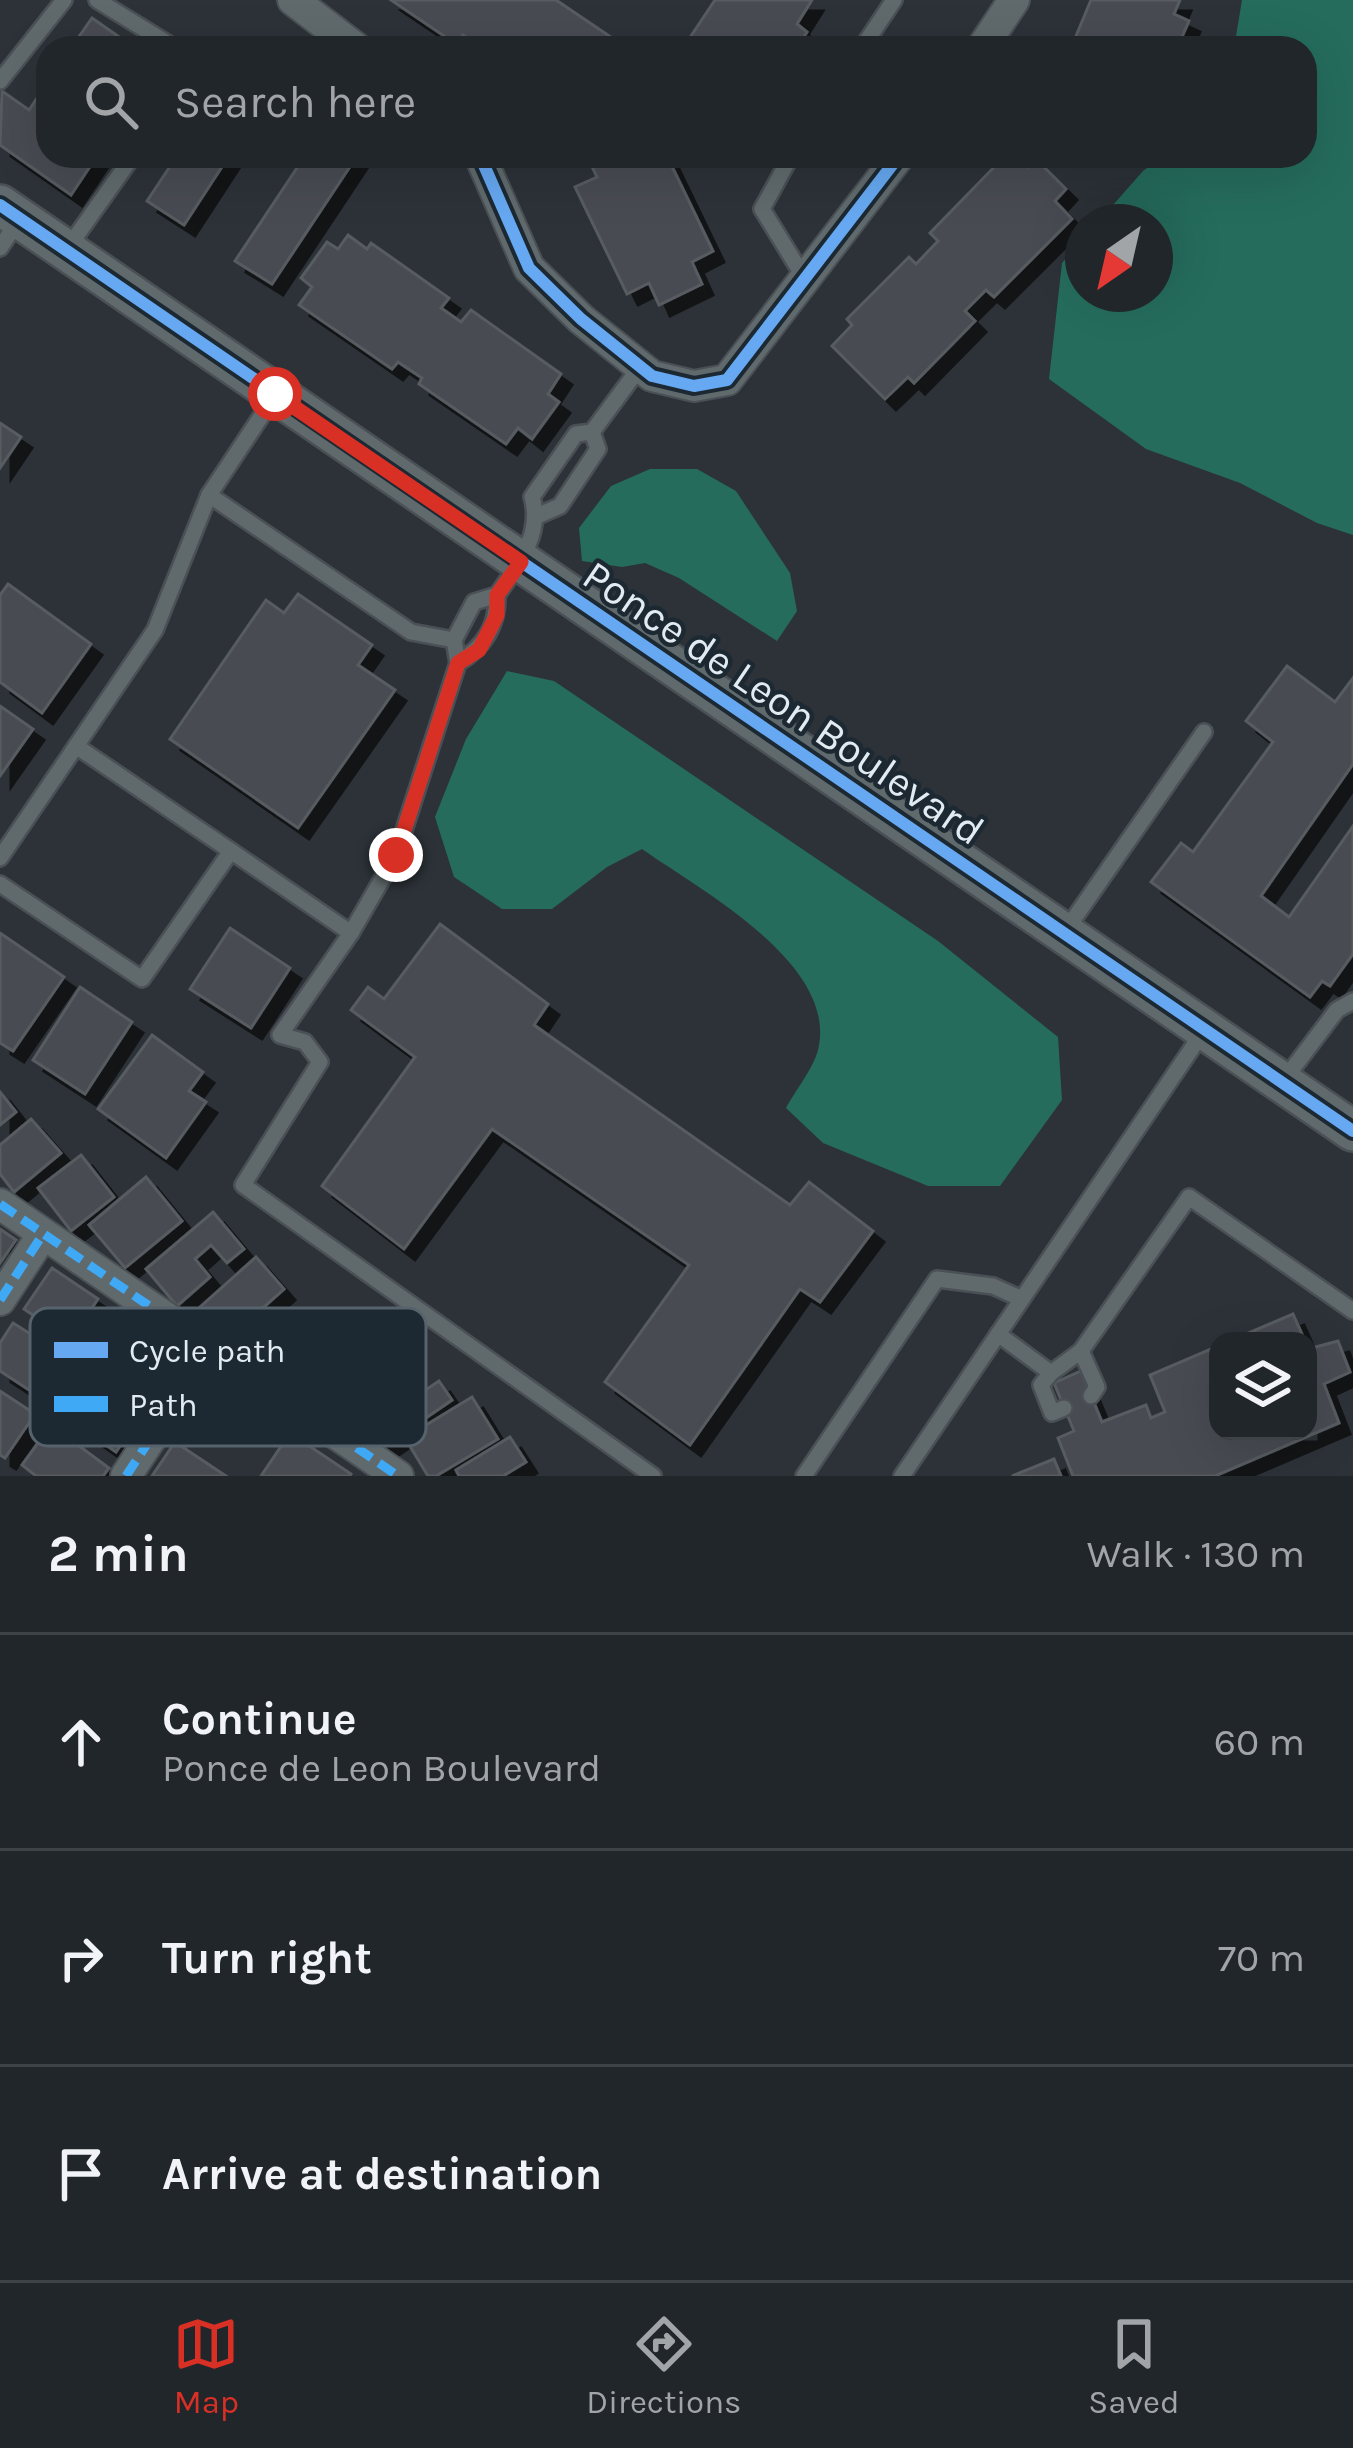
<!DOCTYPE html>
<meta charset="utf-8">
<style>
:root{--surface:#21262a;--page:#292e32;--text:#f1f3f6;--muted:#a2a5a8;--line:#3e4347;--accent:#d93025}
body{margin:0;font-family:Karla,sans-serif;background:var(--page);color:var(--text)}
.controls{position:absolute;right:36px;bottom:36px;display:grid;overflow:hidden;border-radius:24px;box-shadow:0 12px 48px #0002}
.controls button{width:108px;height:108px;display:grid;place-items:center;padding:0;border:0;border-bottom:3px solid var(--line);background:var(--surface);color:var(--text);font:60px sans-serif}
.compass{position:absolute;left:1065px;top:204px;width:108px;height:108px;border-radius:50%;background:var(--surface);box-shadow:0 12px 48px #0002;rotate:214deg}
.stop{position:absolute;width:36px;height:36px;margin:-27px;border:9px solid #d93025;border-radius:50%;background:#fff}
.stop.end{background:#d93025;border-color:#fff;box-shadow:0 3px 12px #0008}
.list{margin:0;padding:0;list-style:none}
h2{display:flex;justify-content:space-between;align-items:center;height:156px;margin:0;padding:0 48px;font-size:51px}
h2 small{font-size:39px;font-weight:400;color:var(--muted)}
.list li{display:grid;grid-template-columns:78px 1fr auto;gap:36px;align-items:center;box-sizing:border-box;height:216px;padding:0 48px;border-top:3px solid var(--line)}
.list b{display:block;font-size:45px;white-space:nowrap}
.list p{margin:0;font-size:39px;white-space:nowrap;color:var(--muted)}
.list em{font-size:39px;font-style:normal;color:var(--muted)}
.icon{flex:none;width:66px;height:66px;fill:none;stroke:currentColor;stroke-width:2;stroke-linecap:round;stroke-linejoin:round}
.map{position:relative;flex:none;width:1353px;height:1476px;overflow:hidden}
.search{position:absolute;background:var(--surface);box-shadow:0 12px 48px #0002;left:36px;right:36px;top:36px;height:132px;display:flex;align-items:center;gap:30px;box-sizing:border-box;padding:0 42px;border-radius:36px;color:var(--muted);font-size:45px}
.sheet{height:804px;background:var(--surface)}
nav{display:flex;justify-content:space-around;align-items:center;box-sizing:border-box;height:168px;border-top:3px solid var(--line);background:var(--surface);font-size:33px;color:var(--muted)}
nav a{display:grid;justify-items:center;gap:6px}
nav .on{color:var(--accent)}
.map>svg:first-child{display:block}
.water{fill:#256c5d}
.building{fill:#484c52;stroke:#575b61;stroke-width:3;filter:url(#shadow)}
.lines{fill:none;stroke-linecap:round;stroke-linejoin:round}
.service-casing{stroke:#4a5055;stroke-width:20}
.minor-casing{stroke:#4a5055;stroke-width:34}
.tertiary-casing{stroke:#4a5055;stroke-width:44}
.service{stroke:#606a6c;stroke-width:15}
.minor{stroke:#606a6c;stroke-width:30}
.tertiary{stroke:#606a6c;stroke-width:39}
.quiet{stroke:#3fa9f5;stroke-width:9;stroke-dasharray:18 9;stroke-linecap:butt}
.cycleway-casing{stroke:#1c2933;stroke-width:20}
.cycleway{stroke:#66a8f1;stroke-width:12}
.route{stroke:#d93025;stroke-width:15}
.labels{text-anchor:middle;stroke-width:9;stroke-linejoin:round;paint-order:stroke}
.street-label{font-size:42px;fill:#e2ebf1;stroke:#1c2933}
.key{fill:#1c2933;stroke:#57636c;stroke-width:3}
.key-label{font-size:33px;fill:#e2ebf1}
</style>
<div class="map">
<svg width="1353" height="1476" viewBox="0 0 1353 1476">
<defs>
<filter id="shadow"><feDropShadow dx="11" dy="11" stdDeviation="0" flood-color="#0009"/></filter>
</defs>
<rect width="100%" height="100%" fill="#2c3238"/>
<g class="water">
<polygon points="1242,0 1353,0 1353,535 1317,523 1240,483 1146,449 1049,379 1062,263 1083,239 1083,294 1155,294 1155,222 1098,222 1143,171 1163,156 1305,156 1305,48 1234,48"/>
<polygon points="650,469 697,469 736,491 790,573 797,611 777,641 679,578 645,563 622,567 582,561 579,528 611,486"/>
<path d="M507,671L554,681L938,941L1058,1037L1062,1100L1000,1186H928L823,1143L786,1108C795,1091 813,1069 818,1050C839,964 700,890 642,849L607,867L552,909H502L454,877L435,817L466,739Z"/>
</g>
<g class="building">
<polygon points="391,0 556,0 627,48 482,48 463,35 456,44"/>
<polygon points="715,0 812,0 797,24 807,32 796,48 683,48"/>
<polygon points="1091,0 1180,0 1174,14 1189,21 1177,48 1071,48"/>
<polygon points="92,18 135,48 71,48"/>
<polygon points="48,82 48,156 97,156 71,195 0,145 2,91 29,110"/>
<polygon points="177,156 229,156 184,225 147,201"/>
<polygon points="305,156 357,156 272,284 235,261"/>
<polygon points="587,156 667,156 713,251 692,262 702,284 659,305 649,283 627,294 575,187 597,177"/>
<polygon points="1005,156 1016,156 1028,167 1036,159 1066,189 1055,201 1072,219 994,297 986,290 965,311 975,321 914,383 908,377 885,399 832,346 852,325 847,319 909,257 916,264 938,241 930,233"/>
<polygon points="348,235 367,249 371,243 449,298 441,308 461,322 471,310 561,374 548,394 559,402 532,439 518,428 506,444 419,384 422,378 398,362 392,369 299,305 312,287 301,278 327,242 338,249"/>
<polygon points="0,423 21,437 0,468"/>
<polygon points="8,584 91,644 42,713 0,682 0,595"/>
<polygon points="298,594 372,645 358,665 395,690 298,828 170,739 266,600 284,613"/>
<polygon points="1287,666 1335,702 1353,678 1353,764 1261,896 1289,917 1353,826 1353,954 1330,986 1322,981 1310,997 1151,882 1181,843 1193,852 1273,742 1246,721"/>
<polygon points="0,706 33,729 0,776"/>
<polygon points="440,924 548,1004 534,1025 790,1205 809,1182 873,1231 820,1302 800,1289 690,1445 605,1382 689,1265 492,1129 404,1249 322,1186 415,1057 351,1010 368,987 384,999"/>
<polygon points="230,928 290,968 251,1028 190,989"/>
<polygon points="0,933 64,977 13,1051 0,1043"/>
<polygon points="80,987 132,1022 85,1094 33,1060"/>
<polygon points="152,1035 203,1072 189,1091 206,1102 166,1158 98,1109"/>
<polygon points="0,1092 16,1112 0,1125"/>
<polygon points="31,1119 61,1153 14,1192 0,1174 0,1145"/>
<polygon points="81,1155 114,1197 71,1231 38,1188"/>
<polygon points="146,1177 182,1221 125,1268 89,1225"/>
<polygon points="213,1212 244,1249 227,1263 211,1245 195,1259 210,1277 177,1306 146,1269"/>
<polygon points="0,1229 16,1240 0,1263"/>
<polygon points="256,1257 284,1289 228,1339 199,1308"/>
<polygon points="52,1268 98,1299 70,1340 24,1309"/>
<polygon points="1293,1314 1305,1341 1230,1341"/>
<polygon points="13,1323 70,1359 43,1399 0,1371 0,1343"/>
<polygon points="1338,1341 1350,1372 1324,1384 1339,1423 1215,1476 1073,1476 1058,1438 1074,1431 1054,1383 1081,1371 1102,1422 1146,1405 1151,1418 1165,1412 1150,1375 1218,1346 1218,1431 1308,1431 1308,1349"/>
<polygon points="408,1373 421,1393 439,1381 452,1400 382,1448 355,1410"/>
<polygon points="90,1375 144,1411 116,1452 63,1415"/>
<polygon points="0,1391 35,1414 5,1458 0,1455"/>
<polygon points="472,1397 498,1439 436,1476 428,1476 405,1438"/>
<polygon points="51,1425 109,1468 103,1476 36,1476 22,1465"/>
<polygon points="290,1433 351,1474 350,1476 261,1476"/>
<polygon points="510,1437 526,1462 503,1476 459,1476 456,1470"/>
<polygon points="175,1442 226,1476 152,1476"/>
<polygon points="1054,1459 1061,1476 1012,1476"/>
</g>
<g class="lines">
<defs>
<g id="service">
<polyline points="97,0 175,48"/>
<polyline points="862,48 894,0"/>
<polyline points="0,81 64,0"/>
<polyline points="791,156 762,209 805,279"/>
<polyline points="0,248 18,221"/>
<polyline points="67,249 133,156"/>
<polyline points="209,495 411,632 454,640"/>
<polyline points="537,516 560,506 598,449 592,432"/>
<path d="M497,595C518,565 543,534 532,497L576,434L592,432L640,367"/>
<polyline points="76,746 231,851"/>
<polyline points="0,858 155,630 209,495 274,397"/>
<path d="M0,884L142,979L231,851L351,933L396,855L458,663L454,640L474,602L497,595C498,626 484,647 458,663"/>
<polyline points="1066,930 1204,732"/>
<polyline points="351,933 280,1035 305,1042 320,1062 243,1185 653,1476"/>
<polyline points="1284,1080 1337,1010 1353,1001"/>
<polyline points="998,1334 1051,1373 1081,1351 1189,1197 1353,1311"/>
<polyline points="1081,1351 1097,1387 1091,1396"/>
<polyline points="1051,1373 1041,1385 1052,1413 1064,1408"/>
<polyline points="804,1476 937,1279 993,1286 1022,1299"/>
<polyline points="902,1476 1203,1032"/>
</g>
<g id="minor">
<polyline points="293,0 356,48"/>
<polyline points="982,48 1014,0"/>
<polyline points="480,156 529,268 581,319 652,376 694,386 727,380 899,156"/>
<polyline points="0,1204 398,1476"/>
<polyline points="0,1300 43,1234"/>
<polyline points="126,1476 210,1348"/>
</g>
<polyline id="tertiary" points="0,205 1353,1131"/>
</defs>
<use href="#service" class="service-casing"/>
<use href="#minor" class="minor-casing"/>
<use href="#tertiary" class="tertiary-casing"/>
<use href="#service" class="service"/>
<use href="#minor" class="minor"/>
<use href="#tertiary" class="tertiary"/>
<g class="quiet">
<polyline points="0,1204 398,1476"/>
<polyline points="0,1300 43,1234"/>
<polyline points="126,1476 210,1348"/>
</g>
<defs>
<g id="cycleway">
<polyline points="480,156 529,268 581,319 652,376 694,386 727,380 899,156"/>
<polyline points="0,205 1353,1131"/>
</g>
</defs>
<use href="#cycleway" class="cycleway-casing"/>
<use href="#cycleway" class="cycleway"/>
</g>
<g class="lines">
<polyline class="route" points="275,394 521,562 497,595 497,615 479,650 458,663 396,855"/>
</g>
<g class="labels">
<g class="street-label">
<text transform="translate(784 702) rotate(34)" y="15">Ponce de Leon Boulevard</text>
</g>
</g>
<rect x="30" y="1308" width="396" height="138" rx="18" class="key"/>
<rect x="54" y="1342" width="54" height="16" fill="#66a8f1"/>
<rect x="54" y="1396" width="54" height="16" fill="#3fa9f5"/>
<g class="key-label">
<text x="129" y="1362">Cycle path</text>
<text x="129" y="1416">Path</text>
</g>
</svg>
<div class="controls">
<button><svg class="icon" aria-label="layers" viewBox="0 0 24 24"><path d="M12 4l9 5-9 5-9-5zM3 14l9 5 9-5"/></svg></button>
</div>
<svg class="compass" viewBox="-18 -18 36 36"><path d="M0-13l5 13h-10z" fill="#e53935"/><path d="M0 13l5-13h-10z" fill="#a2a5a8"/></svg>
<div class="stop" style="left:275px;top:394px"></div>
<div class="stop end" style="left:396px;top:855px"></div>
<div class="search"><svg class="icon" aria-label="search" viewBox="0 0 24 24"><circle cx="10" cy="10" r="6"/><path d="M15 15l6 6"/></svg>Search here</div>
</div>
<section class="sheet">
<h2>2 min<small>Walk · 130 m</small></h2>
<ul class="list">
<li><svg class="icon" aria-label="ahead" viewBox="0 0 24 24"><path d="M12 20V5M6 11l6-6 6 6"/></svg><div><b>Continue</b><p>Ponce de Leon Boulevard</p></div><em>60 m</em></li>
<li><svg class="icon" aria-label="right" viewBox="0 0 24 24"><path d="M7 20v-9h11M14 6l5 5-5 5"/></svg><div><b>Turn right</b></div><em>70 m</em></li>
<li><svg class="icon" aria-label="arrive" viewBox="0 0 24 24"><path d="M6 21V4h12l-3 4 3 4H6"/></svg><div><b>Arrive at destination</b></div></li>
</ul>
</section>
<nav>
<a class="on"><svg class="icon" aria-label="map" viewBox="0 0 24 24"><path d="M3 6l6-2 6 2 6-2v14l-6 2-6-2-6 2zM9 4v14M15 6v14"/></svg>Map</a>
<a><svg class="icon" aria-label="directions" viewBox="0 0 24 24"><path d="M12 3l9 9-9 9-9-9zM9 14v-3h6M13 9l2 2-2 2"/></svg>Directions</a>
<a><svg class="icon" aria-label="saved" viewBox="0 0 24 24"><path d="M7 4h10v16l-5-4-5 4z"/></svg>Saved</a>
</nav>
